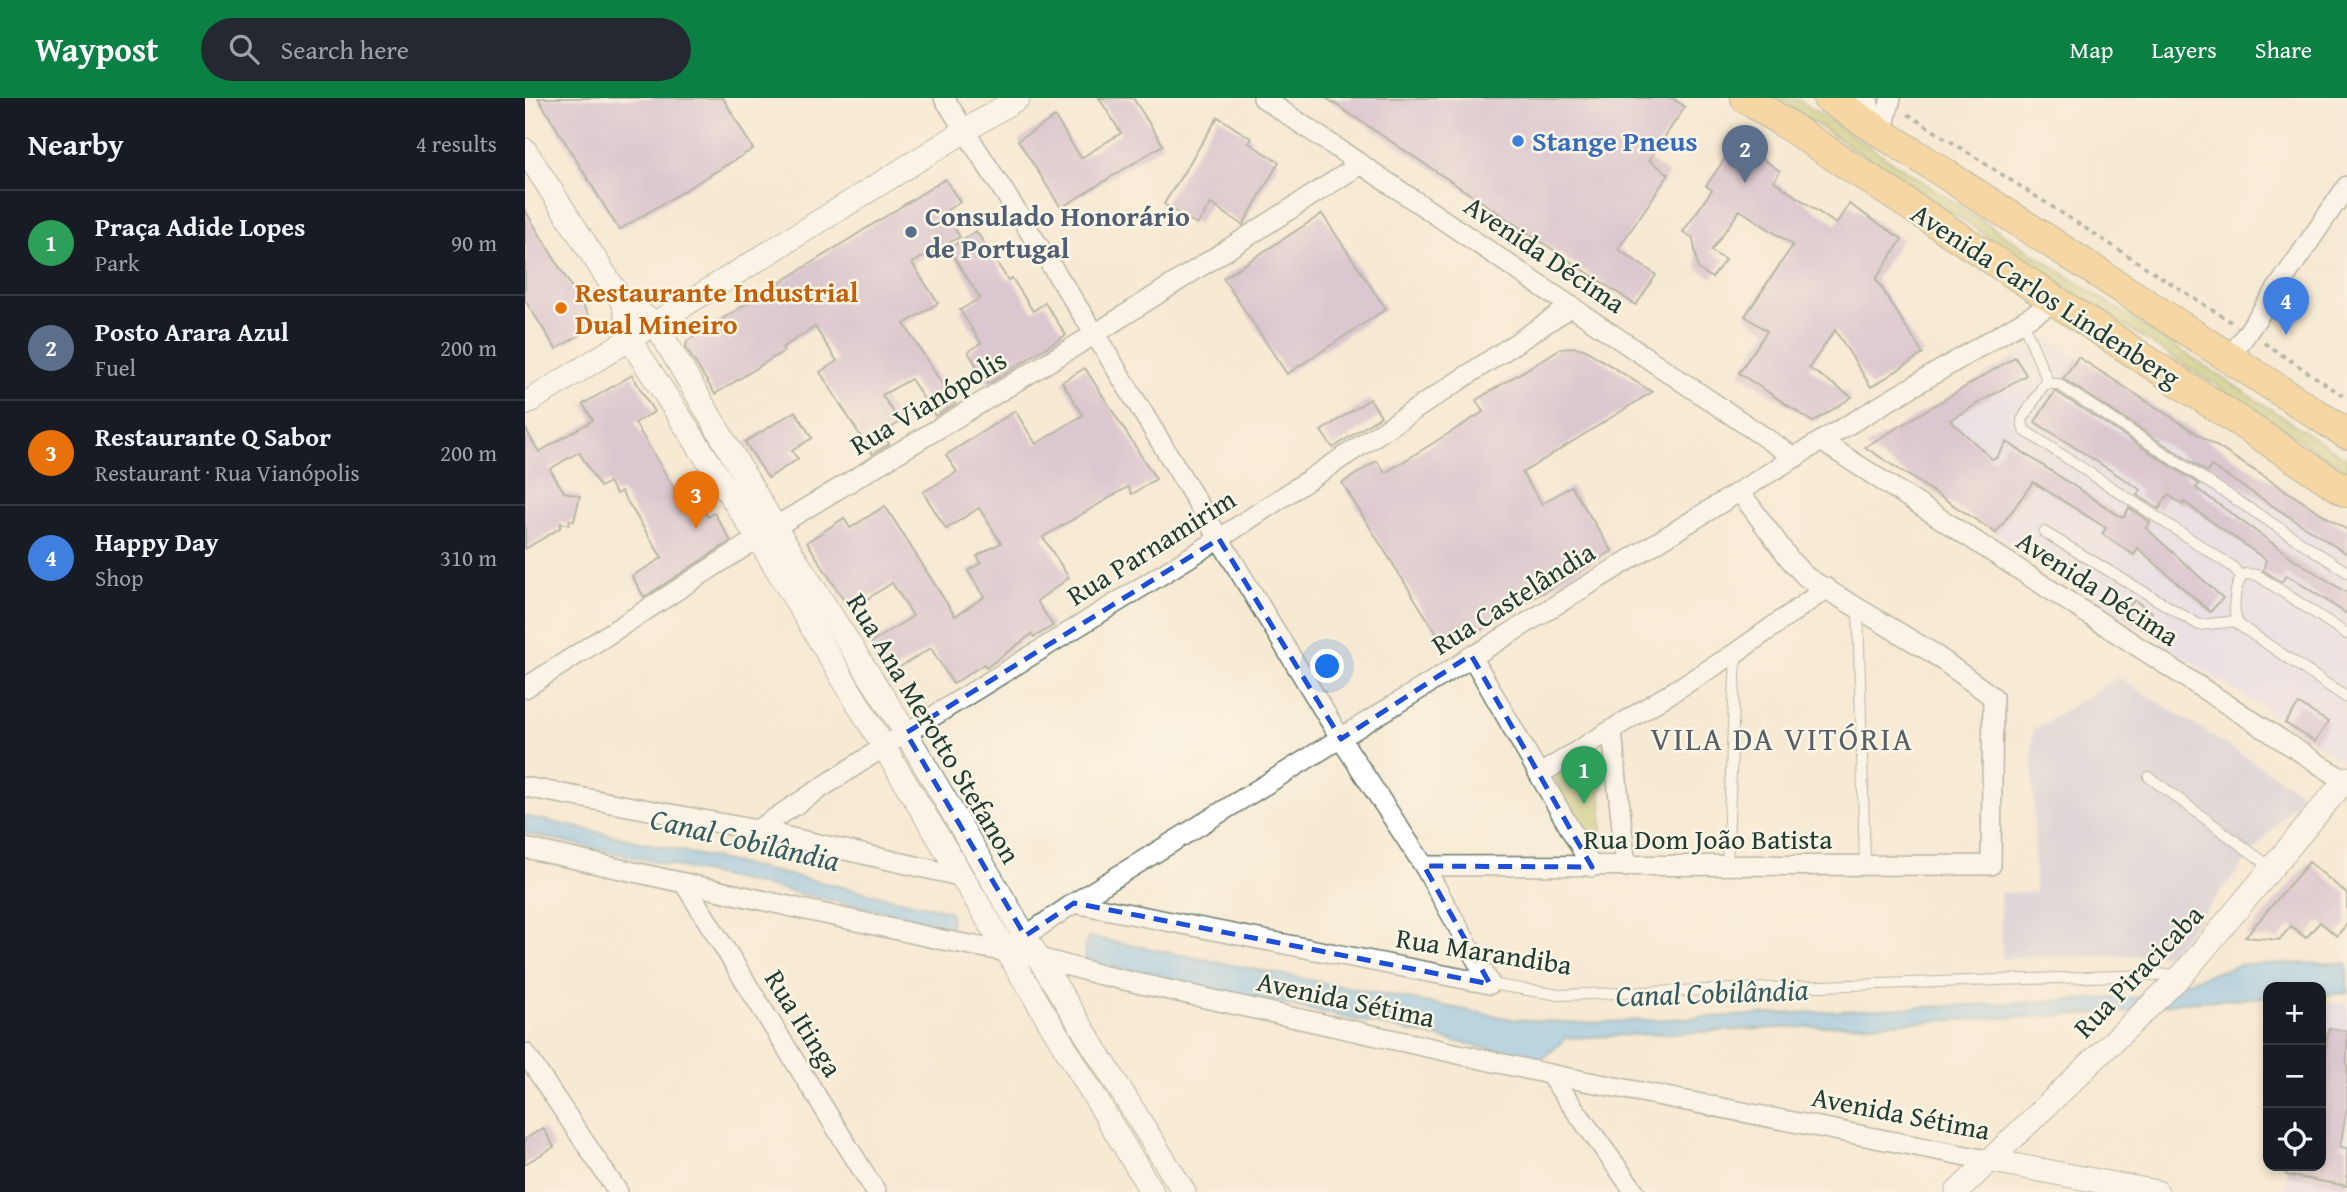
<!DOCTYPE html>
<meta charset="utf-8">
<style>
:root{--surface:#171b24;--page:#242831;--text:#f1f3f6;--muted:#9ea1a6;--line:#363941;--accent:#0b8043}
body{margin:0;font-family:"Gentium Book Plus",serif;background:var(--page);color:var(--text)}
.controls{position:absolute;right:21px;bottom:21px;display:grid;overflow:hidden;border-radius:14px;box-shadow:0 4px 10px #0003}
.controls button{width:63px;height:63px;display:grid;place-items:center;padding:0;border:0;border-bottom:2px solid var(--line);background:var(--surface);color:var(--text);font:35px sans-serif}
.you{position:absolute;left:803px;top:569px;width:24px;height:24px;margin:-18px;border:5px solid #fff;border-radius:50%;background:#1a73e8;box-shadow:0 0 0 10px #1a73e833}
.badge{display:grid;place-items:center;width:46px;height:46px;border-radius:50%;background:var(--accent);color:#fff;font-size:23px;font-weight:700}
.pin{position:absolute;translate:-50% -58px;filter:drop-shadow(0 2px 4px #0008)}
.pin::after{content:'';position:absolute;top:37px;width:24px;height:21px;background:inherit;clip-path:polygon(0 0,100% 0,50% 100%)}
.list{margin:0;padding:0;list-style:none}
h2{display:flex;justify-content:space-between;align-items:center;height:91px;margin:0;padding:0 28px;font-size:30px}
h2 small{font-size:23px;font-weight:400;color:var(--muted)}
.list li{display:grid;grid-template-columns:46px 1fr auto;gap:21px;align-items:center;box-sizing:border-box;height:105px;padding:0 28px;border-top:2px solid var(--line)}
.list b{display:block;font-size:26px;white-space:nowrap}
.list p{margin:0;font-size:23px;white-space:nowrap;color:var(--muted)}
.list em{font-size:23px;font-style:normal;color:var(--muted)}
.icon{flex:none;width:38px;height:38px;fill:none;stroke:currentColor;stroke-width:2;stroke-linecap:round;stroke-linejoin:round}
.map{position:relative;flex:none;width:1822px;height:1094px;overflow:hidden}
header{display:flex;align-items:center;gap:42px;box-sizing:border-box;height:98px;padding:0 35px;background:var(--accent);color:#fff}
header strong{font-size:33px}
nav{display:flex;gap:38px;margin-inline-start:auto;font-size:24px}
.search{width:490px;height:63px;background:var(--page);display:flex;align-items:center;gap:18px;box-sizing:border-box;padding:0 24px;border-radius:38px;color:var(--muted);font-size:26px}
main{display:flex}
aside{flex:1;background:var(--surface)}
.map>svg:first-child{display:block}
.built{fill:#dcd6f6}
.industrial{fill:#c2c2dc}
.green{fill:#b3bf61;stroke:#697e4a;stroke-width:2}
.water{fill:#72baea;stroke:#487c8f;stroke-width:2}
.building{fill:#b99dca}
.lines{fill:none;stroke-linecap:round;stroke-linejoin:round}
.service-casing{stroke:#6b7a6c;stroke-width:12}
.minor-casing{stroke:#6b7a6c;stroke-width:22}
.tertiary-casing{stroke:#6b7a6c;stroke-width:25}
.primary-casing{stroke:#6b7a6c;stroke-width:32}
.path{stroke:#6b7a6c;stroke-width:3.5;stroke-dasharray:5 5;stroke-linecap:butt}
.service{stroke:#fff;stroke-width:10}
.minor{stroke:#fff;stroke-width:19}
.tertiary{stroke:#fff;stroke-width:23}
.primary{stroke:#f3c26a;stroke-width:30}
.marked{fill:none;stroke:#1d4ed8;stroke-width:5;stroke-dasharray:14 9;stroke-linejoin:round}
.shop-dot{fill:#3f7fe0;stroke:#fcf5e5;stroke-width:2.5}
.service-dot{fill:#5c6f8a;stroke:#fcf5e5;stroke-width:2.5}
.food-dot{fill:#e8710a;stroke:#fcf5e5;stroke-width:2.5}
.labels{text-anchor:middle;stroke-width:5;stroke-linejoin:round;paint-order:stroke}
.shop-label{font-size:28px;font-weight:bold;fill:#366cbe;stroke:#fcf5e5;text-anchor:start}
.service-label{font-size:28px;font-weight:bold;fill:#4e5e75;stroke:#fcf5e5;text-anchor:start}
.street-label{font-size:28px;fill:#1f3d34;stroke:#fcf5e5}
.food-label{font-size:28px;font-weight:bold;fill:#c56008;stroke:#fcf5e5;text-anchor:start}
.water-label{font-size:30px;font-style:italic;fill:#345c62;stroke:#fcf5e5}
.quarter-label{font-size:32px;letter-spacing:2px;fill:#555f68;stroke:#fcf5e5}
</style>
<header>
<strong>Waypost</strong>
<div class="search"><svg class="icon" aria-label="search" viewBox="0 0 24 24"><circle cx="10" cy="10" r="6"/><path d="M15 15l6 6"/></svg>Search here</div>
<nav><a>Map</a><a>Layers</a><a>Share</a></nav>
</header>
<main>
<aside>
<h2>Nearby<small>4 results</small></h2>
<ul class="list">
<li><span class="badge" style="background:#2e9e5b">1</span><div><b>Praça Adide Lopes</b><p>Park</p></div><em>90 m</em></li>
<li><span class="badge" style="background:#5c6f8a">2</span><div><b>Posto Arara Azul</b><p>Fuel</p></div><em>200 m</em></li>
<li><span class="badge" style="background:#e8710a">3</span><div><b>Restaurante Q Sabor</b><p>Restaurant · Rua Vianópolis</p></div><em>200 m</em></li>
<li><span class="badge" style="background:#3f7fe0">4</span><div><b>Happy Day</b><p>Shop</p></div><em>310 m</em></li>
</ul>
</aside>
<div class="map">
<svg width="1822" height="1094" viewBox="0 0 1822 1094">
<rect width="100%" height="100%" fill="#fcf5e5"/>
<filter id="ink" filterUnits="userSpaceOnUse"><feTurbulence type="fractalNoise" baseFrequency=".0143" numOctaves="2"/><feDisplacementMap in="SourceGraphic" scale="14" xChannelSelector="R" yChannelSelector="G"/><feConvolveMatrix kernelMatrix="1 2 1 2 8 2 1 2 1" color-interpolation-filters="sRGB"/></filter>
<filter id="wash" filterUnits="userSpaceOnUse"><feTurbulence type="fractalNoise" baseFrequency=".00686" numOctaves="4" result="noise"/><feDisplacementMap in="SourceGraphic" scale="28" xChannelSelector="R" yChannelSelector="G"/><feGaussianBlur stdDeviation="1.57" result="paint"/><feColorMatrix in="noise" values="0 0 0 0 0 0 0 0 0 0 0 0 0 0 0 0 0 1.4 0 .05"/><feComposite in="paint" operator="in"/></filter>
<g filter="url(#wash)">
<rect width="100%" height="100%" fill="#f7ead3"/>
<g class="built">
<polygon points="1523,240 1822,432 1822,655 1816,662 1346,353 1346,346"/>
<polygon points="1799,905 1822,905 1822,1094 1760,1093 1765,1068 1796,1068 1796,922"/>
</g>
<polygon class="industrial" points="1593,579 1778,695 1643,857 1477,861 1475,795 1510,794 1507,633"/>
<g class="green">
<polygon points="1251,0 1270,0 1822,361 1822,373"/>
<polygon points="1075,653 1077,739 1059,743 1026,673"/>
</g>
<g class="water">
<polygon points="0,718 425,813 427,829 0,735"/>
<polygon points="564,839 987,921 1058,925 1612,899 1717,866 1822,865 1822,895 1796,897 1796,889 1743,889 1743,899 1656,904 1601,914 1042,940 1016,962 561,863 559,850"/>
</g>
<g id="blocks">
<g class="building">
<polygon points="13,0 198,0 228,51 94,132"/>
<polygon points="574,0 608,0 638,47 536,110 493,42 530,19 556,60 596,35"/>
<polygon points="801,0 1147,0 1160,9 1124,62 1144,76 1093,151 1131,177 1111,207"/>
<polygon points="693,19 727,41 724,45 754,64 718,127 686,106 672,127 639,106"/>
<polygon points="1212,43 1255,73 1249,83 1311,126 1324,106 1377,141 1351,181 1398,256 1346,289 1310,232 1284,270 1327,299 1288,324 1214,275 1242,233 1220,218 1268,147 1215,112 1186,153 1200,162 1187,180 1173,171 1168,140 1158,134 1187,92 1181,88"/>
<polygon points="420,81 435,104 419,114 435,139 387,165 413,205 379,226 430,306 410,318 386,281 357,297 375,324 358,335 364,346 347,356 295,274 312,263 290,229 257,250 259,253 190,296 161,250 162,243"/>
<polygon points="0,112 70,228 31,251 0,202"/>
<polygon points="797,116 861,211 762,276 698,180"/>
<polygon points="451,133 483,182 487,180 508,213 520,205 541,237 463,286 443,254 456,245 435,212 455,200 424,151"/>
<polygon points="1047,249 1059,251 1127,294 997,375 1017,406 1046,388 1087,453 922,552 817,385 852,363 860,375 958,314 951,302 1035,251"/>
<polygon points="1490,259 1501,277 1425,322 1467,361 1471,360 1482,344 1595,418 1599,419 1604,410 1625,424 1621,430 1698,500 1685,514 1613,450 1609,457 1577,436 1581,430 1508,384 1471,435 1340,349"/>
<polygon points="1553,259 1822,432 1822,456 1686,368 1682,374 1538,281"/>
<polygon points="560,270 631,381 607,396 603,389 518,439 544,480 512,503 528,528 509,539 507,536 461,570 459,566 428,586 406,550 365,575 346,545 388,518 367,485 325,512 282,444 319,420 325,430 360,408 430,518 459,499 443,473 456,465 452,458 476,445 454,410 421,431 398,394 432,374 421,357 490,313 511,346 558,317 537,284"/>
<polygon points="107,277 129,314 110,325 150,392 162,385 183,419 189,415 206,443 119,499 107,478 137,460 96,393 91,396 84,384 75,389 54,354 25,371 39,394 55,398 49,423 45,422 44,427 36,425 35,430 0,451 0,330 14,354 68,322 58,306"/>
<polygon points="1530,293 1674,386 1671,390 1772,463 1822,495 1822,516 1762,477 1756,484 1738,472 1741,462 1659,404 1658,407 1643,397 1634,411 1612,397 1616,392 1510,324"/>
<polygon points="845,301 856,318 808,350 796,333"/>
<polygon points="270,313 287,340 267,353 273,361 243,380 220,344"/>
<polygon points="1609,502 1627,514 1616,530 1598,518"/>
<polygon points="1774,606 1803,624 1790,644 1760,625"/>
<polygon points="1784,764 1822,796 1822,826 1812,838 1795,824 1781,840 1766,828 1754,842 1720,839"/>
<polygon points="1804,930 1822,933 1822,1009 1815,1049 1822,1050 1822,1088 1761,1077 1762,1068 1796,1068 1796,974"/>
<polygon points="18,1030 29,1049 0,1066 0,1041"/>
</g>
</g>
</g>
<g filter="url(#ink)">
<use href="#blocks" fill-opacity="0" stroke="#6b7a6c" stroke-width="2"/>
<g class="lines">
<defs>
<g id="service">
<polyline points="1497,222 1523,284"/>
<polyline points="1519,434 1674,527 1712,523"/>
<polyline points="1716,479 1708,469 1499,332 1497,322 1519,286 1533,286 1822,474"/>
<polyline points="1333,511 1340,768"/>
<path d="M1822,536L1732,477L1720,476C1708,486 1707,514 1714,527L1822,600"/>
<polyline points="1624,679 1747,770"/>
<polyline points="1202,768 1211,556"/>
<polyline points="965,886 1035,897 1653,876"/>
</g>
<g id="minor">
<polyline points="419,0 570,236 816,641 899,768 965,886"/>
<polyline points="738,0 1270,360"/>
<polyline points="1357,35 1366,0"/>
<polyline points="1705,260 1822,88"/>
<polyline points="1296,343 1820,683"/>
<polyline points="946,557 1067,769"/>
<polyline points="0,590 250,429 570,236 836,66"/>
<polyline points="1087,633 1101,769"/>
<polyline points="1015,676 1212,554 1302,490"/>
<polyline points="0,689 232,732 439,779"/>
<polyline points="232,732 357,650 694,441 1047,208"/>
<polyline points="0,750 418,842 515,860 576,877 1024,976 1462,1062"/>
<polyline points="899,768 1466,767 1468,599 1406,554 1281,479 1266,463 1215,394"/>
<polyline points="159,785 351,1094"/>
<polyline points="549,805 965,886"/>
<polyline points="489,846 549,805 1296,343 1530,204"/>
<polyline points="0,955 93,1094"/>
<polyline points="1024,976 1110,1094"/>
</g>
<g id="tertiary">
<polyline points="1340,0 1348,29"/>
<polyline points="0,52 99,206 105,242 233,440 627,1094"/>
<polyline points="99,206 130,225 250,429 381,635 500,838 659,1094"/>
<polyline points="0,306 493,0"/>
<polyline points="1462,1062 1632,1094"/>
<polyline points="1432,1094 1659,875 1822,680"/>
</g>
<g id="primary">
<polyline points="1221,0 1822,394"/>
<polyline points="1303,0 1822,336"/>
</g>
</defs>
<use href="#service" class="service-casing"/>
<use href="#minor" class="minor-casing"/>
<use href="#tertiary" class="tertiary-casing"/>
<use href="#primary" class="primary-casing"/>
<g class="path">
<polyline points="1383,16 1706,224"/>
<polyline points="1739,245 1822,300"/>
</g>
<use href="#service" class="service"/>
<use href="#minor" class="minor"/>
<use href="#tertiary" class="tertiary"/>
<use href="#primary" class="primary"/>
</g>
</g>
<path d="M0 0H1822V1094H0ZM694,441L816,641L946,557L1067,769L899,768L965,886L549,805L500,838L381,635Z" fill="#f7ead3" fill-opacity=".55" fill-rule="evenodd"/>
<path class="marked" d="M694,441L816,641L946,557L1067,769L899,768L965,886L549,805L500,838L381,635Z"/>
<circle class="shop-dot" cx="993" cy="43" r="7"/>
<circle class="service-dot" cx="386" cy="134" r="7"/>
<circle class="food-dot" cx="36" cy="210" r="7"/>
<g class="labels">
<g class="shop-label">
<text x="1007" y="53">Stange Pneus</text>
</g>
<g class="service-label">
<text x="400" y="128">Consulado Honorário<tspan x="400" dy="32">de Portugal</tspan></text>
</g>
<g class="street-label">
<text transform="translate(1020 156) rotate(34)" y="10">Avenida Décima</text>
<text transform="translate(1521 197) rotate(33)" y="10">Avenida Carlos Lindenberg</text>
<text transform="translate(403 304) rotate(-31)" y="10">Rua Vianópolis</text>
<text transform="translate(626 449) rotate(-32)" y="10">Rua Parnamirim</text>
<text transform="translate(1573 490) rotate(33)" y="10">Avenida Décima</text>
<text transform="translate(988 500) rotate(-32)" y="10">Rua Castelândia</text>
<text transform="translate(409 630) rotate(59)" y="10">Rua Ana Merotto Stefanon</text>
<text x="1183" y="751">Rua Dom João Batista</text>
<text transform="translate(959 853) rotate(9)" y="10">Rua Marandiba</text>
<text transform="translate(1613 873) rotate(-46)" y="10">Rua Piracicaba</text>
<text transform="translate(821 901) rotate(12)" y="10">Avenida Sétima</text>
<text transform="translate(279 925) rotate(58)" y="10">Rua Itinga</text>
<text transform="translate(1376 1015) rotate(11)" y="10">Avenida Sétima</text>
</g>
<g class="food-label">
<text x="50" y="204">Restaurante Industrial<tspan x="50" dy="32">Dual Mineiro</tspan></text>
</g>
<g class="water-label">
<text transform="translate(220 742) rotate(13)" y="10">Canal Cobilândia</text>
<text transform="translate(1187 895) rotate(-2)" y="10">Canal Cobilândia</text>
</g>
<g class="quarter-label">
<text x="1257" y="652">VILA DA VITÓRIA</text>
</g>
</g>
</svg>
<div class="controls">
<button>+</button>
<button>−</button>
<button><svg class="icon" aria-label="locate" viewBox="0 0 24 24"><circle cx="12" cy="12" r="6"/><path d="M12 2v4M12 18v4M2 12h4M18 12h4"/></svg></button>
</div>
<div class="you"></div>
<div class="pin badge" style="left:1059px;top:706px;background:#2e9e5b">1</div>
<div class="pin badge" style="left:1220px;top:85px;background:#5c6f8a">2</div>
<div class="pin badge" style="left:171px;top:431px;background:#e8710a">3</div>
<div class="pin badge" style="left:1761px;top:237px;background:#3f7fe0">4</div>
</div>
</main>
